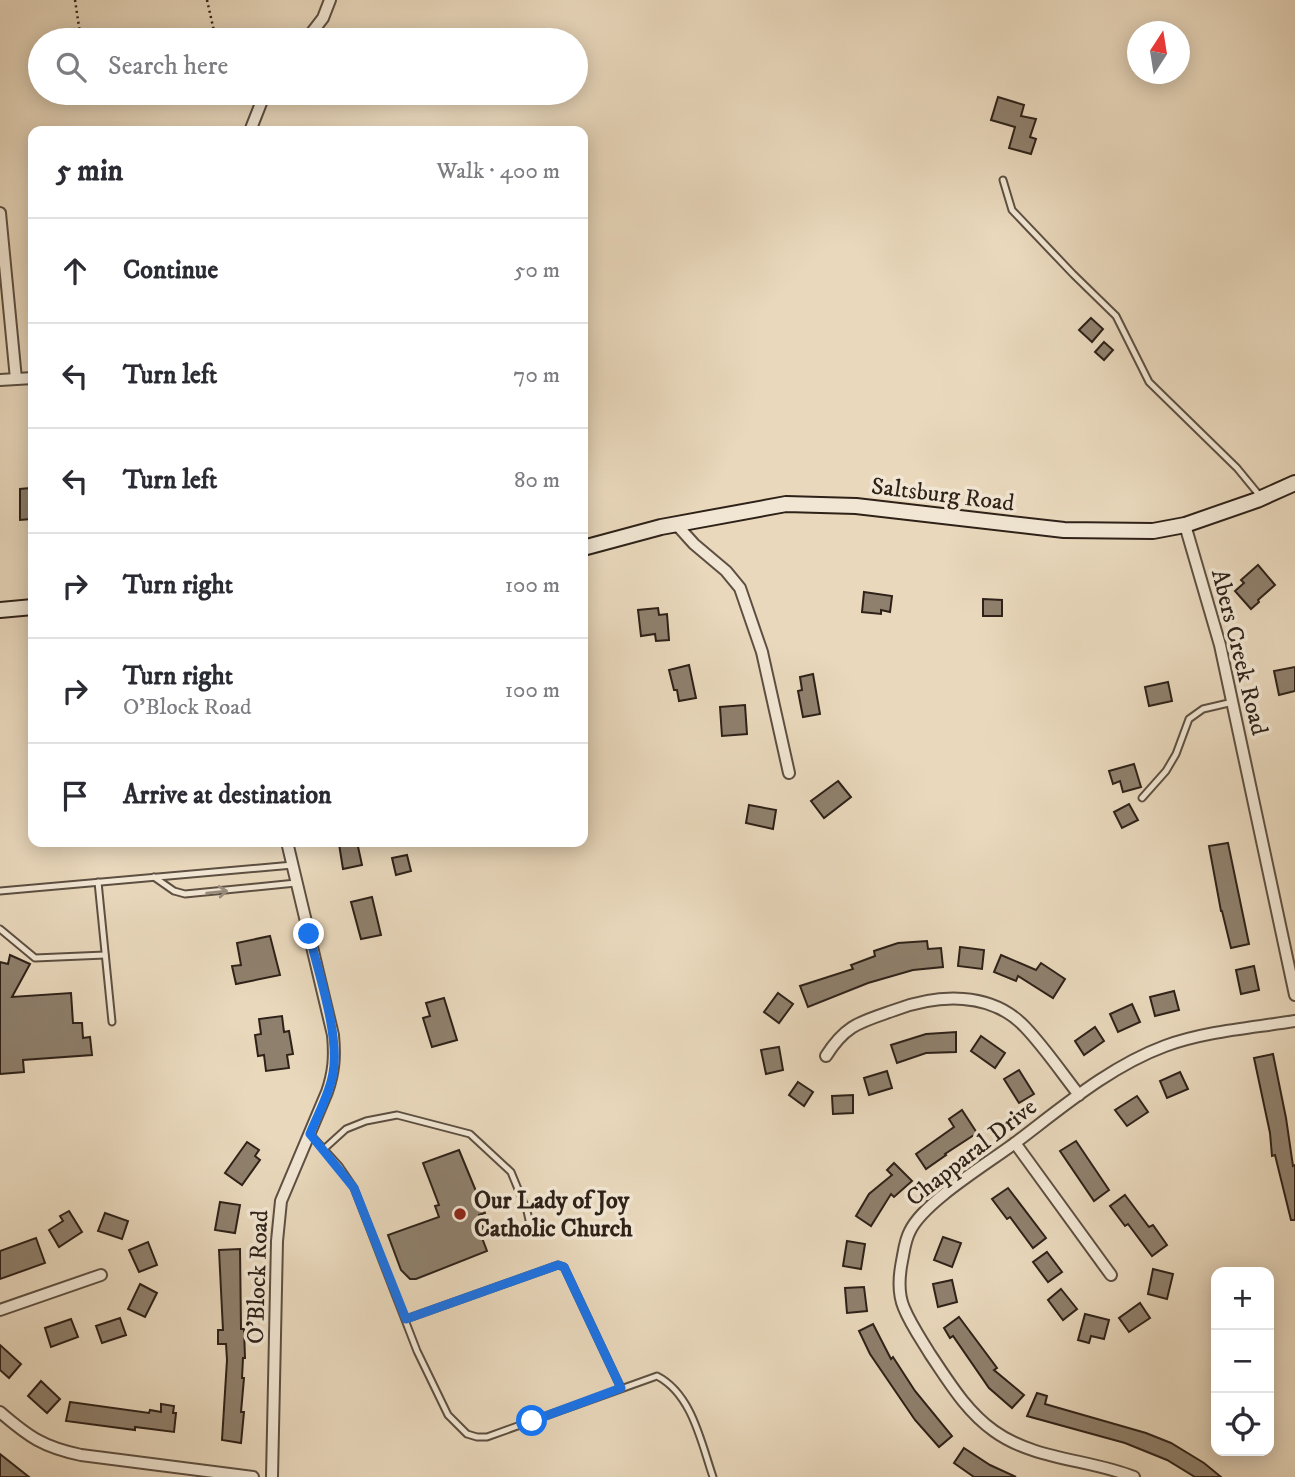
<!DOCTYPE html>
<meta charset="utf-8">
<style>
:root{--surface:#fff;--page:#f7f7f7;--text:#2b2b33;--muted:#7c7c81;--line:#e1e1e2}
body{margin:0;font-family:"IM FELL DW Pica",serif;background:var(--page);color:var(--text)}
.controls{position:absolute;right:21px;bottom:21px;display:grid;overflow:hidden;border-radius:14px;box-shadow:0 4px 18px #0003}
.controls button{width:63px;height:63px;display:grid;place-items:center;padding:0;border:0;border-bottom:2px solid var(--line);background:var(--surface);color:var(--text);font:35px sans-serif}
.compass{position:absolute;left:1127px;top:21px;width:63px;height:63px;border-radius:50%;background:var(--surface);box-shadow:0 4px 18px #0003;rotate:12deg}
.stop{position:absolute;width:21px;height:21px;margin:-16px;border:5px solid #1a73e8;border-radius:50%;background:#fff}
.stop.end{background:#1a73e8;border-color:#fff;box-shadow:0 2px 7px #0008}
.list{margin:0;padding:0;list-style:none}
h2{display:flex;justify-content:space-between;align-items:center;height:91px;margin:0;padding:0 28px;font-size:30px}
h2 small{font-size:23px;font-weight:400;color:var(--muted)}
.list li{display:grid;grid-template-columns:46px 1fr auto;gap:21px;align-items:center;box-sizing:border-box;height:105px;padding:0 28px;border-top:2px solid var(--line)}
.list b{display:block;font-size:26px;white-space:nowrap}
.list p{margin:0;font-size:23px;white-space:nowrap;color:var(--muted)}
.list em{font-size:23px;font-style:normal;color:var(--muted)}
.icon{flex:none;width:38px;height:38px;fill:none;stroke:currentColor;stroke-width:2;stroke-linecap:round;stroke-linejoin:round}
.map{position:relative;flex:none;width:1295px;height:1477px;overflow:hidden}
.search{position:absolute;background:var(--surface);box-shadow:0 4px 18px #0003;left:28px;top:28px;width:560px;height:77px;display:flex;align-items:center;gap:18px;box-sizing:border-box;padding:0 24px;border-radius:38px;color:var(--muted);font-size:26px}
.panel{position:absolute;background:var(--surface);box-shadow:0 4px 18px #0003;left:28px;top:126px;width:560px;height:721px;border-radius:14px}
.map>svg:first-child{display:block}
.building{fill:#8f806d;stroke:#2e2118;stroke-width:2}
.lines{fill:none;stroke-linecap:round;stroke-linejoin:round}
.lane-casing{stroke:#5d4f41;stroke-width:9}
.street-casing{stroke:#5d4f41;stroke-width:14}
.secondary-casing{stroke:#2e2118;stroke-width:18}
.path{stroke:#2e2118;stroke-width:2.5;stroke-dasharray:2 3.5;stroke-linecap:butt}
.lane{stroke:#f1e6d3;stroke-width:5}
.street{stroke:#f1e6d3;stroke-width:10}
.secondary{stroke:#f1e6d3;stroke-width:14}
.oneway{stroke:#998d7f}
.route{stroke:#1a73e8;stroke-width:9}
.poi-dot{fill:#8f2418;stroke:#f1e6d3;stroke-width:2.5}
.labels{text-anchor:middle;stroke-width:7;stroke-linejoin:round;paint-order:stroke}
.street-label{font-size:24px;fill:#2e2118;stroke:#f1e6d3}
.poi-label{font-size:24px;font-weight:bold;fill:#2e2118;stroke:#f1e6d3;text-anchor:start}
</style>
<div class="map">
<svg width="1295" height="1477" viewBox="0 0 1295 1477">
<rect width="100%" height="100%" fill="#e9d8bc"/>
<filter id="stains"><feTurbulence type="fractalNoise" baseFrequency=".00286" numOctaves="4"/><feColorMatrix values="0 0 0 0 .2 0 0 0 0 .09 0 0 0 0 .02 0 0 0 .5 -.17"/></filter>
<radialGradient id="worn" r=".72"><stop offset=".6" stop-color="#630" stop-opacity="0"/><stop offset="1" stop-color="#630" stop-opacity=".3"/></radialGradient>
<g class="building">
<polygon points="998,97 1024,105 1021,116 1036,119 1030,137 1036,139 1031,154 1009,148 1015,127 991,120"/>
<polygon points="1091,318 1103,329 1092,342 1079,330"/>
<polygon points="1104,342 1113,350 1104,360 1095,352"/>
<polygon points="30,488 33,499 33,516 31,516 31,519 20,520 20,489"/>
<polygon points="1258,565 1275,585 1258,600 1259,602 1251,609 1235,591 1244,583 1241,580"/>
<polygon points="864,592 892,596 890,612 881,610 881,614 862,612"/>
<polygon points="983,599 1002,600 1002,616 983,616"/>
<polygon points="658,608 659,615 667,614 669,640 656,641 655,634 641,636 638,610"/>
<polygon points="689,665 696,698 679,701 677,690 674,690 669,670"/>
<polygon points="1295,667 1295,691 1279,695 1274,671"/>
<polygon points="813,674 820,714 803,717 798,691 802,690 800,677"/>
<polygon points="1168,682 1172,701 1149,706 1145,687"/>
<polygon points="745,705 747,734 722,736 720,707"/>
<polygon points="1134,764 1141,787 1123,792 1120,781 1113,784 1109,771"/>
<polygon points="838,781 851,797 824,818 811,801"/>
<polygon points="1129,804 1138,820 1122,828 1114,812"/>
<polygon points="749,805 776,810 773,829 746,823"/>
<polygon points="349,842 357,842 362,865 343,869 339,844"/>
<polygon points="1228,843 1249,944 1231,948 1222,911 1221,911 1209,846"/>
<polygon points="407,855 411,871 396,875 392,858"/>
<polygon points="372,897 381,935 361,939 351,902"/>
<polygon points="270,936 280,975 236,984 232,966 241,965 237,943"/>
<polygon points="927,941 928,949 941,948 943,967 913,970 868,983 808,1007 800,986 853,969 851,965 875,956 874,951 898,943"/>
<polygon points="960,947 984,950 982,969 958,966"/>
<polygon points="10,955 30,964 12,997 71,993 73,1023 82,1023 83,1038 90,1037 92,1055 23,1060 24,1072 0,1074 0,962 8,964"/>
<polygon points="1001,955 1036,970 1041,963 1065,979 1053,998 1018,976 1016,981 994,972"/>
<polygon points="1254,966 1259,990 1241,994 1236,970"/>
<polygon points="1174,991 1179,1010 1155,1016 1150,997"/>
<polygon points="778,993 793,1004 779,1023 764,1012"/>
<polygon points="444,998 457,1040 432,1047 423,1018 430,1016 426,1003"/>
<polygon points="1132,1004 1140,1022 1118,1032 1110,1014"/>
<polygon points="282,1016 284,1032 289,1031 293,1054 287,1055 289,1068 266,1071 264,1055 258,1056 255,1035 261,1034 259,1019"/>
<polygon points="1095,1027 1104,1041 1084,1055 1075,1041"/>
<polygon points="956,1032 956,1052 926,1053 897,1063 891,1045 926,1034"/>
<polygon points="981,1036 1005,1053 995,1068 971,1051"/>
<polygon points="779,1047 783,1070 766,1074 761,1050"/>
<polygon points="1273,1054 1286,1118 1293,1166 1295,1165 1295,1220 1291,1220 1275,1155 1272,1156 1270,1133 1254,1058"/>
<polygon points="1019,1070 1034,1094 1019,1103 1004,1079"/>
<polygon points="887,1071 892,1088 869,1095 864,1078"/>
<polygon points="1180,1072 1188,1089 1167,1098 1160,1081"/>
<polygon points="798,1082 813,1092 804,1106 789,1095"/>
<polygon points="853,1095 853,1113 833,1114 832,1096"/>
<polygon points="1137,1096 1148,1112 1127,1126 1115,1110"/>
<polygon points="962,1110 977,1133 945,1154 946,1155 926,1169 916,1154 954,1127 949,1119"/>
<polygon points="1076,1141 1109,1190 1094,1201 1060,1151"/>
<polygon points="247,1142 259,1150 255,1156 260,1160 242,1185 225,1173"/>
<polygon points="459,1150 485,1213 479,1215 484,1229 479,1230 487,1251 416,1279 410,1279 401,1270 388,1235 439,1217 435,1206 439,1205 423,1163"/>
<polygon points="894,1163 912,1181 894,1197 891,1194 871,1226 856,1216 869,1194 892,1175 887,1170"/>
<polygon points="1008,1188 1046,1238 1033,1248 1010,1217 1007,1219 992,1199"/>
<polygon points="1125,1195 1149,1227 1153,1225 1167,1245 1152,1256 1128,1224 1125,1226 1110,1206"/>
<polygon points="220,1202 240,1205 235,1233 215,1230"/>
<polygon points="69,1211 82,1232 59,1247 49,1230 63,1221 60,1216"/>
<polygon points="105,1213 128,1221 122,1239 98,1231"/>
<polygon points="943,1237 961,1243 952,1267 934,1260"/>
<polygon points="36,1238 45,1263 0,1279 0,1251"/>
<polygon points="847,1241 865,1244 861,1269 843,1266"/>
<polygon points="148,1242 157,1265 139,1272 129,1250"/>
<polygon points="240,1249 241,1329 244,1329 245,1358 243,1358 242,1378 244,1378 241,1412 244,1412 241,1443 222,1440 227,1360 226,1344 218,1344 218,1330 223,1330 219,1250"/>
<polygon points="1047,1252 1062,1272 1048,1282 1033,1262"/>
<polygon points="1153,1269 1173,1274 1167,1299 1148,1294"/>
<polygon points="952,1280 957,1302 938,1307 933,1284"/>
<polygon points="140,1284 157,1293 145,1317 128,1309"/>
<polygon points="864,1287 867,1311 847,1313 845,1288"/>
<polygon points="1061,1289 1077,1309 1063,1320 1048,1300"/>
<polygon points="1140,1303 1150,1318 1129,1332 1119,1318"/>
<polygon points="1085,1314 1109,1320 1104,1339 1091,1336 1089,1343 1078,1340"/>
<polygon points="959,1317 997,1368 994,1370 1024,1395 1012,1408 989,1388 953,1336 950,1338 944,1328"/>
<polygon points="120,1318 126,1335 102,1343 96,1326"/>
<polygon points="71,1319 78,1337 51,1347 45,1328"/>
<polygon points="873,1324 891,1359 893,1357 915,1391 952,1436 939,1447 915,1420 870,1354 859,1331"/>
<polygon points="0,1345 21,1364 9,1378 0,1370"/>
<polygon points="41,1381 60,1399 47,1413 28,1396"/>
<polygon points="1037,1393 1047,1396 1045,1404 1146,1433 1171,1443 1204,1463 1221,1477 1195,1477 1167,1460 1125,1443 1027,1416"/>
<polygon points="70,1402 149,1413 150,1410 161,1412 161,1404 174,1406 173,1413 176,1413 174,1432 135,1427 135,1430 66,1421"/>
<polygon points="964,1448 990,1465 1016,1477 974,1477 954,1463"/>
<polygon points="0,1454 29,1477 0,1477"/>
</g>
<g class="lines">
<defs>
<g id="lane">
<polyline points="1003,180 1012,210 1073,274 1116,316 1149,382 1237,468 1260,496"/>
<polyline points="1142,798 1166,771 1176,754 1189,719 1203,709 1233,702"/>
<polyline points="154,877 174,891 185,894 296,883"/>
<polyline points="98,882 112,1022"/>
<polyline points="0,891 293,865"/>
<polyline points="0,929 35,958 105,955"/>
<path d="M310,1134L339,1166L354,1188L417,1351L448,1415L467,1434L477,1437H487L657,1376C692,1394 701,1442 713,1477"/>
<polyline points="324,1149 346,1129 366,1121 397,1115 470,1134 511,1172 527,1211 531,1229"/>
<polyline points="406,1319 558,1265 564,1267 621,1388"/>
</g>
<g id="street">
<polyline points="306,40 323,18 330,0"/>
<polyline points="250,131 265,93"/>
<polyline points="0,213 16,379"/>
<polyline points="0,380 33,378"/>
<polyline points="676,524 694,544 726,571 740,588 762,652 789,773"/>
<polyline points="1185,525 1220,645 1295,995"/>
<path d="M826,1056C846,1024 861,1022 895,1010C938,994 991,991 1025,1027C1045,1048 1061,1072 1079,1095"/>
<polyline points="1015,1143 1111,1275"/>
<polyline points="0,1310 101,1275"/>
<path d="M0,1412C29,1437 43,1447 81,1455L253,1477"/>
<path d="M272,1477L277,1241L281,1201L327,1092C334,1072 335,1056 333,1035L287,842"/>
<path d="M1134,1477C1089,1459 1034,1460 994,1431C966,1411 949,1382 930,1354C921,1339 911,1325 904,1308C898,1294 899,1276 902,1261C904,1251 905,1240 910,1231C924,1201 992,1161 1019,1140C1065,1105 1111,1066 1165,1046C1206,1031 1252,1028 1295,1021"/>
</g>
<g id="secondary">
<polyline points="583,548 661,527 786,504 856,506 1064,530 1153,531 1185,525 1257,500 1295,483"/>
<polyline points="0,610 33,607"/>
</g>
</defs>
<use href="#lane" class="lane-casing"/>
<use href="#street" class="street-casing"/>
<use href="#secondary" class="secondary-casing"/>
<g class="path">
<polyline points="75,0 81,40"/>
<polyline points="207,0 216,40"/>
<polyline points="239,93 251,100"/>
</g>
<use href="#lane" class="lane"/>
<use href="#street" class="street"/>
<use href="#secondary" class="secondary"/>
</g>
<defs><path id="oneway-shaft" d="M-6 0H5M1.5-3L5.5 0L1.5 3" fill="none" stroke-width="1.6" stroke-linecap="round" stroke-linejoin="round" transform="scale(1.75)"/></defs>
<use class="oneway" href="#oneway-shaft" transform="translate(217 892) rotate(-6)"/>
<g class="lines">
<path class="route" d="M309,934C318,972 340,1035 333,1073C330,1093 318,1114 310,1134L354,1188L406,1319L558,1265L564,1267L621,1388L532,1421"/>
</g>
<circle class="poi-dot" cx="460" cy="1214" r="7"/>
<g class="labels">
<g class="street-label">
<text transform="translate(943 494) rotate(7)" y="8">Saltsburg Road</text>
<text transform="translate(1240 652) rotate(76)" y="8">Abers Creek Road</text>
<text transform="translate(971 1152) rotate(-38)" y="8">Chapparal Drive</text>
<text transform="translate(257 1277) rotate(-88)" y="8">O'Block Road</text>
</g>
<g class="poi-label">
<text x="474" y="1208">Our Lady of Joy<tspan x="474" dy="28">Catholic Church</tspan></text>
</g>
</g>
<rect width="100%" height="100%" filter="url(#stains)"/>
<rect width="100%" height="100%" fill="url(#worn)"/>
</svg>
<div class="controls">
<button>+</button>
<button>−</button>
<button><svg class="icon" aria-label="locate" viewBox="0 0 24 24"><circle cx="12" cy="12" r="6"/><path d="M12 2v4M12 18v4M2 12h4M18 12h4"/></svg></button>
</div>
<svg class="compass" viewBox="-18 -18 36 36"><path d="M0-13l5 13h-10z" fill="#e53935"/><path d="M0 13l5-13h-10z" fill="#7c7c81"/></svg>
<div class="stop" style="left:532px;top:1421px"></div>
<div class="stop end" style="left:309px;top:934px"></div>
<div class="search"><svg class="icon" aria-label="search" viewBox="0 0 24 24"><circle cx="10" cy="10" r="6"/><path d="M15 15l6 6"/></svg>Search here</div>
<section class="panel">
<h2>5 min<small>Walk · 400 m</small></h2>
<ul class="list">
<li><svg class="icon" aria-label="ahead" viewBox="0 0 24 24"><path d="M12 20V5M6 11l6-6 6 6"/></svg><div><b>Continue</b></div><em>50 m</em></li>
<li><svg class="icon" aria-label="left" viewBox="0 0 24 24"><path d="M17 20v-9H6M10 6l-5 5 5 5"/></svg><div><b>Turn left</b></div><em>70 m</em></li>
<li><svg class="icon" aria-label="left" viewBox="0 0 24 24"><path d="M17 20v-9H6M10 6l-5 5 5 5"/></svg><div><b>Turn left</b></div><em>80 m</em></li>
<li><svg class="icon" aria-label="right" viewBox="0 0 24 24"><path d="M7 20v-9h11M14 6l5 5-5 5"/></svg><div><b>Turn right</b></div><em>100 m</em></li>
<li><svg class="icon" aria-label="right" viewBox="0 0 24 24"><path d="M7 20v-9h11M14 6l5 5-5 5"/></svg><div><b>Turn right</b><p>O'Block Road</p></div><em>100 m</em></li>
<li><svg class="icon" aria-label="arrive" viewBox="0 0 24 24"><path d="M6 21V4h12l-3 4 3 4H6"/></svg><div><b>Arrive at destination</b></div></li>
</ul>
</section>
</div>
